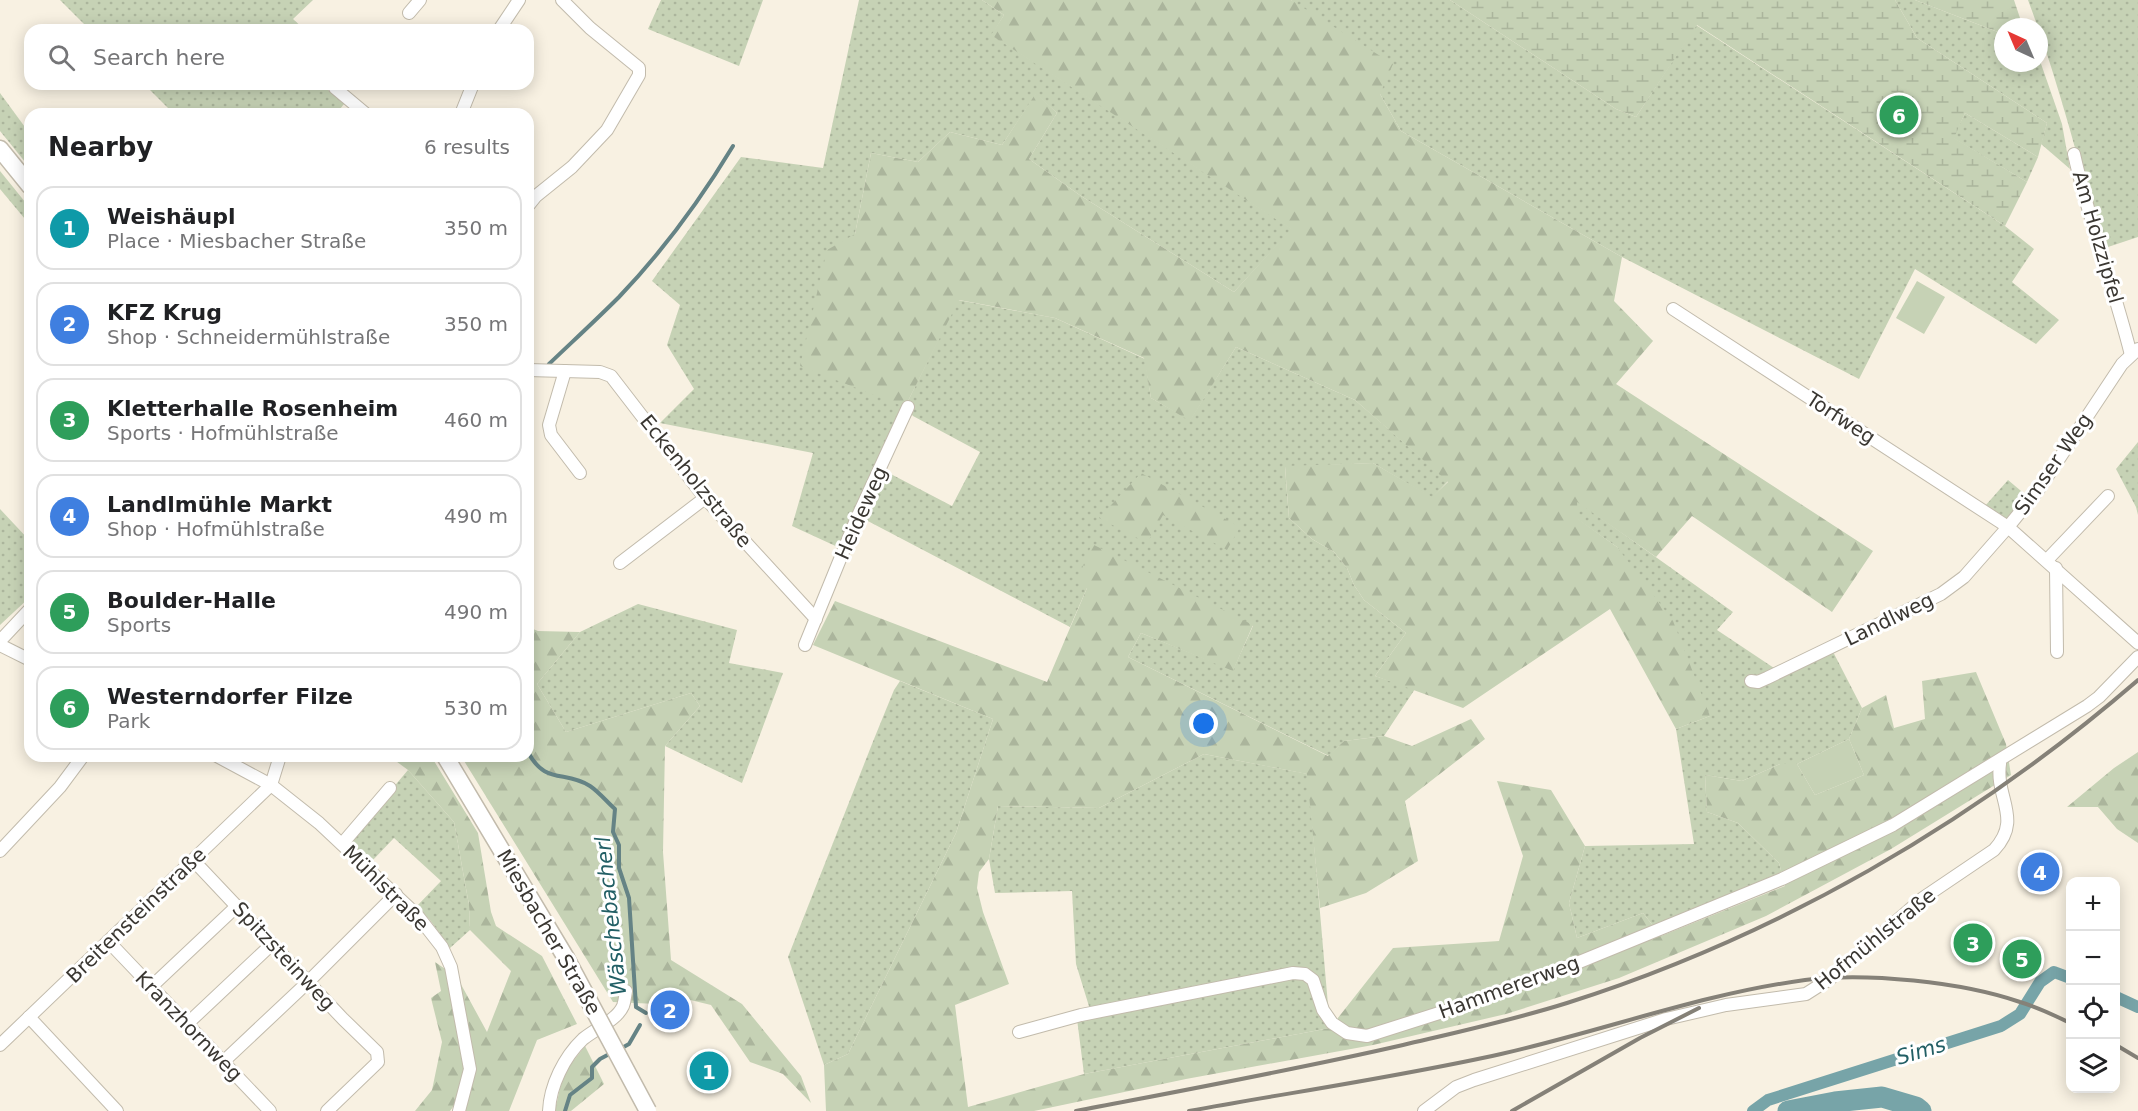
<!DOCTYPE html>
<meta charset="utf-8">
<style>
:root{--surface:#fff;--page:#f6f6f6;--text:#202124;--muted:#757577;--line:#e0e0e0;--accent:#db2777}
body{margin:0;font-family:"DejaVu Sans",sans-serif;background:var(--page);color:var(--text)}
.controls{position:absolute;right:18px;bottom:18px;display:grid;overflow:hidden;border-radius:12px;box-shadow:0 3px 15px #0003}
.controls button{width:54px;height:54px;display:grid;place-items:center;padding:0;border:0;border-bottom:2px solid var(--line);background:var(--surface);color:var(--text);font:30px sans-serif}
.compass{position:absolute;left:1994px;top:18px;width:54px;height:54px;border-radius:50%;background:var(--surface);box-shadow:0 3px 15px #0003;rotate:316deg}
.you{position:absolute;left:1204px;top:724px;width:21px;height:21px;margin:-15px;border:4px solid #fff;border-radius:50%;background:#1a73e8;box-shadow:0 0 0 9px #1a73e833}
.badge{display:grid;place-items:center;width:39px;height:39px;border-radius:50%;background:var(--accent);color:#fff;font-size:20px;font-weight:700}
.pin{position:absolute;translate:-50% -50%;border:3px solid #fff;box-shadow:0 2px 6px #0006}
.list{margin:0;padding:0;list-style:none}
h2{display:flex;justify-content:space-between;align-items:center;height:78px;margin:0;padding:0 24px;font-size:26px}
h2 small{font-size:20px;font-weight:400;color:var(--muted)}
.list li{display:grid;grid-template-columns:39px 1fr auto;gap:18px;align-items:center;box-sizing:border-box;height:84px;margin:0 12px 12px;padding:0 12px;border:2px solid var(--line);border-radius:18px}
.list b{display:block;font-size:22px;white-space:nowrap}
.list p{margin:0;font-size:20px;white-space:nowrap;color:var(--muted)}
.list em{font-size:20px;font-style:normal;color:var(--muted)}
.icon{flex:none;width:33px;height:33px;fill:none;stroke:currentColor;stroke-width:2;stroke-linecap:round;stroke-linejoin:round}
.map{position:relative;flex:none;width:2138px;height:1111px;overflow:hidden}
.search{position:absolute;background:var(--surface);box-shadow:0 3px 15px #0003;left:24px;top:24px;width:510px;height:66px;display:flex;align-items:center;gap:15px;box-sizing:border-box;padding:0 21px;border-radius:18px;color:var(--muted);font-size:22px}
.panel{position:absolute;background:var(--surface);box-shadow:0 3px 15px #0003;left:24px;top:108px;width:510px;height:654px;border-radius:18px}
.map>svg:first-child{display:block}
.grass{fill:url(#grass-dots)}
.forest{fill:url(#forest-firs)}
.wetland{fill:url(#wetland-marsh)}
.pitch{fill:#c6d2b5}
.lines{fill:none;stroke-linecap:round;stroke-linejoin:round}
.stream{stroke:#658385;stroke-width:4}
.canal{stroke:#77a4a8;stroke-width:12}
.river{stroke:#77a4a8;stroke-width:21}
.minor-casing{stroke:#c2bbac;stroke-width:14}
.secondary-casing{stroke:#c2bbac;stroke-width:19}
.minor{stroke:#fff;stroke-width:12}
.secondary{stroke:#fff;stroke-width:16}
.rail{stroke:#858178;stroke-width:4}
.secondary-bridge-casing{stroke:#c2bbac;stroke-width:19;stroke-linecap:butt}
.secondary-bridge{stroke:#fff;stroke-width:16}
.labels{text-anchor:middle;stroke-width:6;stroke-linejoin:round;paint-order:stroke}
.street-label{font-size:20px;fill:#3a3732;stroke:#fff}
.water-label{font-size:21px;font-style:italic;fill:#225f65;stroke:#fff}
</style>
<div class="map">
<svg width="2138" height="1111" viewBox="0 0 2138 1111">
<defs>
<pattern id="grass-dots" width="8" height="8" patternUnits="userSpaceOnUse" patternTransform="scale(1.5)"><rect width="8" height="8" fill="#c6d2b5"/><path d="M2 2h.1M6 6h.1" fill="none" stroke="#abb59c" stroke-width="1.8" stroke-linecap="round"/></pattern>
<pattern id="forest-firs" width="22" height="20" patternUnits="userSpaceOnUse" patternTransform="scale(1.5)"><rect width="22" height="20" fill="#c6d2b5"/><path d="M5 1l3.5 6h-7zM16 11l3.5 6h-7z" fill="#abb59c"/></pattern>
<pattern id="wetland-marsh" width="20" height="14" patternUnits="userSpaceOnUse" patternTransform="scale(1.5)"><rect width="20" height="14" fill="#c6d2b5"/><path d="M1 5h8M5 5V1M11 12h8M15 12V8" fill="none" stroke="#abb59c"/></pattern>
</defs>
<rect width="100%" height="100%" fill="#f8f1e2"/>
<g class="grass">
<polygon points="60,0 313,0 293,19 305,30 90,30"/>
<polygon points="661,0 763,0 739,66 648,29"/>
<polygon points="859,0 982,0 1004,15 992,35 1292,229 1234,292 1081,196 1029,159 1057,113 1036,94 1002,145 950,132 918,162 871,153 855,234 905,407 958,300 1055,318 1145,359 1151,398 1190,420 1236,347 1355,400 1448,481 1432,498 1373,463 1285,467 1289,518 1312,539 1334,552 1347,568 1354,585 1364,600 1406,633 1375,676 1415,689 1384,736 1344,741 1329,756 1128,657 1141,633 1233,670 1253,626 1092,545 1087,588 1070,627 864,519 885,471 952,506 980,452 913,416 905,407 842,549 792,526 813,453 660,423 694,389 667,345 680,305 652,281 741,157 823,168"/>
<polygon points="1291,0 1450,0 1616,109 1636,117 1696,25 2005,226 2034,249 2012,282 2059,320 2036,344 1915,269 1859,379 1622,257 1401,131 1380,94"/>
<polygon points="1895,0 1915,0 2003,34 2003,63 2039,63 2039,58 2062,124 2070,169 2041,144 2047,123 1917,38"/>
<path d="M2028,0H2138V237L2102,249C2080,165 2058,80 2028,0Z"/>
<polygon points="144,84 321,84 344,104 336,114 174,114"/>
<polygon points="0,93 30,134 30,168 0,131"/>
<polygon points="1965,113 2038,157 2027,182 1953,138"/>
<polygon points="0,171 30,208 30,225 0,189"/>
<polygon points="2138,442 2138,515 2136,507 2116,469"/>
<polygon points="2008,480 2027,496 2006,519 1985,506"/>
<polygon points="1577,501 1733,612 1717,630 1777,670 1829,644 1862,708 1849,739 1797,764 1780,764 1742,781 1705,775 1707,812 1738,823 1779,863 1782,874 1654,927 1643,913 1577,938 1569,903 1585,846 1694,844 1676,729 1710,716 1617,547 1577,519"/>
<polygon points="0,509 30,541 30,597 0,625"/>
<polygon points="638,604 737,630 729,663 783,673 742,783 665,746 700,706 691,693 566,732 537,684 580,632"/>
<polygon points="900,681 993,719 956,833 848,1054 824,1065 788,957 874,739 894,690"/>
<polygon points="1204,754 1308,774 1330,1028 1084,1074 1077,1019 1092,1016 1076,964 1072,891 995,893 989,859 998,806 1099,808"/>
<polygon points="408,770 454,822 469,905 470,930 450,948 430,920 416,907 441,881 394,838 371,862 348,841"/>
</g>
<g class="forest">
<polygon points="982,0 1291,0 1393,64 1380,94 1401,131 1622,257 1614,301 1653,341 1616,384 1873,551 1832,612 1692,516 1656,557 1577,502 1578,519 1617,547 1673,621 1710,716 1676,729 1610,609 1463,708 1375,676 1406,633 1364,600 1354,585 1347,568 1334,552 1312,539 1289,518 1285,466 1373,463 1432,497 1448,482 1355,400 1236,347 1190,421 1151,398 1144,358 1055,318 959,300 905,407 800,366 827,250 855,234 871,153 918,162 950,132 1002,145 1036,93 1057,113 1029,159 1081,196 1234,292 1291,229 991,35 1004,15"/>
<polygon points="1141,473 1240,527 1227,550 1163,515 1147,543 1099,518"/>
<polygon points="1092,544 1253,625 1233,671 1141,633 1128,657 1328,756 1344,741 1384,736 1412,746 1471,719 1485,739 1405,801 1418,861 1366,893 1320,908 1307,774 1204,754 1099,808 998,806 989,859 979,872 977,888 983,912 1009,984 955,1005 968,1107 1084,1074 1330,1028 1393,948 1499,941 1523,856 1497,781 1551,790 1585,846 1569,903 1577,938 1643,913 1661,936 1785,886 1779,863 1738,823 1707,812 1705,775 1742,781 1780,764 1797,764 1815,795 1864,775 1849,739 1862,708 1886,695 1894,728 1925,719 1922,681 1976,672 2006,744 2011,775 1891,849 1766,916 1619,978 1506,1014 1373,1045 1186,1079 1034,1111 826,1111 824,1065 848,1054 956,833 993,719 813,645 835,601 1047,682 1087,588 1078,578"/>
<polygon points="528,627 538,631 580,632 537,684 566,732 691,693 700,706 665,746 663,852 671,960 742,1004 801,1076 811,1103 783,1074 750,1062 711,1005 678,997 657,1004 613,1002 461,756 528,756"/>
<polygon points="2138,752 2138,843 2117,829 2098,807 2067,807 2114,768"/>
<polygon points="389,756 431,756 478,833 491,912 496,926 542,956 577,1024 537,1040 509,1111 464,1111 462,1095 450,1111 415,1111 432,1090 442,1042 431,998 441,991 435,962 457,977 487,1032 511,971 470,930 469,905 454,822 408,770"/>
<polygon points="585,1046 604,1084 571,1111 555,1111 563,1074"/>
</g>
<g class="wetland">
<polygon points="1450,0 1895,0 1917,38 2047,123 2038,157 1965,113 1954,138 2027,182 2005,226 1697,25 1636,117 1616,109"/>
<polygon points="1915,0 2014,0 2023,27 2003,27 2003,34"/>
</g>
<g class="pitch">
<polygon points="1917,281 1945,297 1924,334 1896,318"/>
<polygon points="1849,739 1864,775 1815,795 1797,764"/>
</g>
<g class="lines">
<g class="stream">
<path d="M549,364C572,342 596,320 619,297C662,252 701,199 733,146"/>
<path d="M528,752C545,785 565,770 590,786C599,792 607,802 615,809L613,832L619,845V868L629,898L636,1007L646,1013"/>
<polyline points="620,1049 629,1044 640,1025"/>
<polyline points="565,1111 570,1095 592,1078 592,1067 600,1059 613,1052"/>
</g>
<g class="canal">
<polyline points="2116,997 2138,1007"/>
<polyline points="1753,1111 1768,1100 2001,1026 2020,1014 2040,982 2054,972 2070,978"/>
</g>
<polyline class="river" points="1788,1111 1835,1102 1882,1097 1916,1107 1921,1111"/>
<defs>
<g id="minor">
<polyline points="409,13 420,0"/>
<polyline points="499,30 519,0"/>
<polyline points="339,84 335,88 366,114"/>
<polyline points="461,114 473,84"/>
<path d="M2074,154C2089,222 2114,287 2131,355"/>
<polyline points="528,206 536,196 572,167 607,130 639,75 639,68 590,28 562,0"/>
<polyline points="1673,309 2008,527 1964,577 1941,594 1767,678 1758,682 1751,681"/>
<polyline points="2138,349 2122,364 2039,489 2008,527 2138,643"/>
<polyline points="528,370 600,372 611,376 705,498 816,619"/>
<polyline points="565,371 549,425 551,435 580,473"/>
<polyline points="2047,560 2108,496"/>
<polyline points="620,563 705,498"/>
<polyline points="2056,568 2057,652"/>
<polyline points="0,641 30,609"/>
<polyline points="0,645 30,660"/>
<polyline points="805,645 856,520 908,407"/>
<polyline points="217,756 271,785 319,823 417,915 442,947 451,967 470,1069 459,1111"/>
<polyline points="342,844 390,788"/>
<polyline points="0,851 60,787 83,756"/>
<polyline points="193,860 343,1019 377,1052 378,1062 327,1111"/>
<polyline points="108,941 270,1111"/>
<polyline points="151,987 237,906"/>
<polyline points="29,1017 117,1111"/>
<polyline points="187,1024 272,944"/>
<polyline points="1019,1032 1081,1015 1293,973 1305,974 1313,980 1323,1010 1332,1023 1347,1033 1367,1036 1455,1008 1572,965 1782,879 1893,825 2087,706 2099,697 2138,657"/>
<polyline points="0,1045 271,785 280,756"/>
<polyline points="223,1062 308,982 396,894"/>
<path d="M549,1111C550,1086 564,1057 583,1039C595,1029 617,1020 623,1006C625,1001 625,996 626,991"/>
<path d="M1424,1111L1456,1087L1474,1080L1666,1019L1726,1005L1806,994L1831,978L1923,898L1994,850C2023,819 1995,798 2000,764L1998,762"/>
</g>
<g id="secondary">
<polyline points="0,149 30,186"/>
<polyline points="445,756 566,958"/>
</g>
</defs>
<use href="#minor" class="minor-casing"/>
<use href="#secondary" class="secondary-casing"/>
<use href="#minor" class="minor"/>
<use href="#secondary" class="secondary"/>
<g class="rail">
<polyline points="2116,1045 2138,1058"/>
<path d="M1076,1111C1185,1090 1294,1070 1403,1045C1458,1032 1513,1020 1567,1003C1778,936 1971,824 2138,680"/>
<path d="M1189,1111C1293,1092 1398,1077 1501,1054C1603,1031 1701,994 1805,980C1866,972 1962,982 2020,1002C2037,1007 2054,1015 2070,1023"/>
<polyline points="1512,1111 1640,1038 1699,1008"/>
</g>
<defs>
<polyline id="secondary-bridge" points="566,958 648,1111"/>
</defs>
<use href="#secondary-bridge" class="secondary-bridge-casing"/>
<use href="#secondary-bridge" class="secondary-bridge"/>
</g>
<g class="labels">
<g class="street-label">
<text transform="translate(2098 237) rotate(74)" y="7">Am Holzzipfel</text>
<text transform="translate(1841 418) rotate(33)" y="7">Torfweg</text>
<text transform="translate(2053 464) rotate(-55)" y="7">Simser Weg</text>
<text transform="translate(696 481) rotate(51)" y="7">Eckenholzstraße</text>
<text transform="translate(861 513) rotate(-66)" y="7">Heideweg</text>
<text transform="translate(1889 619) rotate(-26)" y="7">Landlweg</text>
<text transform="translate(386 888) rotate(45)" y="7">Mühlstraße</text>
<text transform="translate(136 915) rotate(-44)" y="7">Breitensteinstraße</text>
<text transform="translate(549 932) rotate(60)" y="7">Miesbacher Straße</text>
<text transform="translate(1875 939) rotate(-39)" y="7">Hofmühlstraße</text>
<text transform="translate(284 956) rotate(47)" y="7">Spitzsteinweg</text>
<text transform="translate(1509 987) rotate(-20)" y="7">Hammererweg</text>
<text transform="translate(189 1026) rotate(46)" y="7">Kranzhornweg</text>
</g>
<g class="water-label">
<text transform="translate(611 916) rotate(-96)" y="7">Wäschebacherl</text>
<text transform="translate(1921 1051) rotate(-17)" y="7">Sims</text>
</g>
</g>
</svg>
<div class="controls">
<button>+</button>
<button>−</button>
<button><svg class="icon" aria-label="locate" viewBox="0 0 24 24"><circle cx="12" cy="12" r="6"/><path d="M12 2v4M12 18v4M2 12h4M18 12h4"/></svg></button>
<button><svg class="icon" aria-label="layers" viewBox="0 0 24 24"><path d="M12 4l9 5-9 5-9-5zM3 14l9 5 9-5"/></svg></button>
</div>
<svg class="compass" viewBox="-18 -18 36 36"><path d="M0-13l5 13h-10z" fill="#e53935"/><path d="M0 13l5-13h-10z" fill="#757577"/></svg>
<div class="you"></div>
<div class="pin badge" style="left:709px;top:1071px;background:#0f9aa8">1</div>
<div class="pin badge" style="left:670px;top:1010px;background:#3f7fe0">2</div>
<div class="pin badge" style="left:1973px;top:943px;background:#2e9e5b">3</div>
<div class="pin badge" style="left:2040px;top:872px;background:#3f7fe0">4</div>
<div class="pin badge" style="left:2022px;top:959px;background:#2e9e5b">5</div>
<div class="pin badge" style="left:1899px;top:115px;background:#2e9e5b">6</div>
<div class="search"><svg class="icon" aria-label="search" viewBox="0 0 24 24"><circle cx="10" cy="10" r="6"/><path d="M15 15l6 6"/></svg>Search here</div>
<section class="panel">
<h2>Nearby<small>6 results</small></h2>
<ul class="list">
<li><span class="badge" style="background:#0f9aa8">1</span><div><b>Weishäupl</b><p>Place · Miesbacher Straße</p></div><em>350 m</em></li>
<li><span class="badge" style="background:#3f7fe0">2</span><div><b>KFZ Krug</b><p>Shop · Schneidermühlstraße</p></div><em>350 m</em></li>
<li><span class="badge" style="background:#2e9e5b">3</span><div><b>Kletterhalle Rosenheim</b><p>Sports · Hofmühlstraße</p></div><em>460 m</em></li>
<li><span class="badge" style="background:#3f7fe0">4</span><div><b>Landlmühle Markt</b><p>Shop · Hofmühlstraße</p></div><em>490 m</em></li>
<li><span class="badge" style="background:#2e9e5b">5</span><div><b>Boulder-Halle</b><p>Sports</p></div><em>490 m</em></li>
<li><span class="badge" style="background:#2e9e5b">6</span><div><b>Westerndorfer Filze</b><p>Park</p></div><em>530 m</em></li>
</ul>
</section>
</div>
